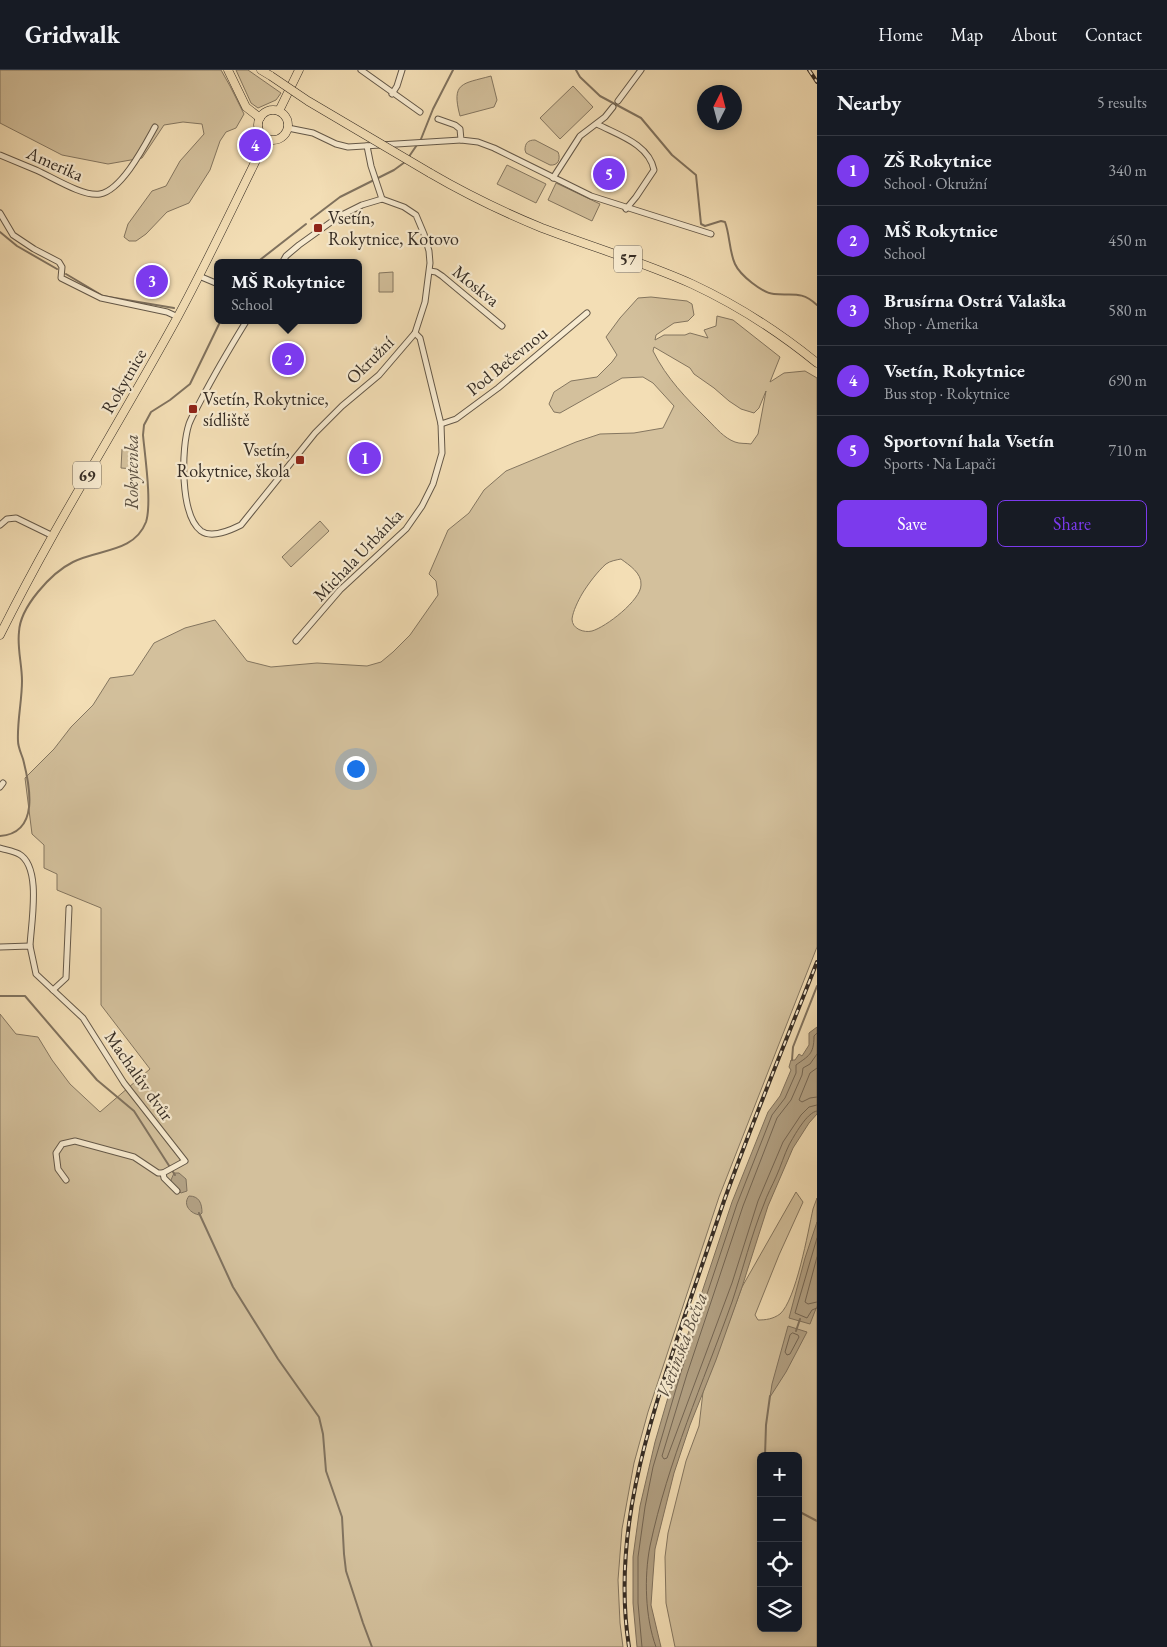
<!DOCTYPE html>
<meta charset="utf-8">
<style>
:root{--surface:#171b24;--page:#242831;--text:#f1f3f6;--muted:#9ea1a6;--line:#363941;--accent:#7c3aed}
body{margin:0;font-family:"EB Garamond",serif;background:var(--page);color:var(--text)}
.controls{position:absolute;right:15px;bottom:15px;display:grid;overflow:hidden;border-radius:8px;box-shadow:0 2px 8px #0003}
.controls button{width:45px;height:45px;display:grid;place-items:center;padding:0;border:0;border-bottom:1px solid var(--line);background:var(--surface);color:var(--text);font:25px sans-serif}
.compass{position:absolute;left:697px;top:15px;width:45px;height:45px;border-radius:50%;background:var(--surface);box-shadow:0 2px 8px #0003;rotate:6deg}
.you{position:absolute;left:355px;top:698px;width:18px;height:18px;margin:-12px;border:4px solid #fff;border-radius:50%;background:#1a73e8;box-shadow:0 0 0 8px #1a73e833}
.badge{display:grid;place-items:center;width:32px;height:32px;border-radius:50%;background:var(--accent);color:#fff;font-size:16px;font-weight:700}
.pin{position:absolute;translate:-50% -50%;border:2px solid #fff;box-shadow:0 1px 5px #0006}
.popup{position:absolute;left:214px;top:189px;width:148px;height:65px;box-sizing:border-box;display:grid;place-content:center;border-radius:8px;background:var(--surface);filter:drop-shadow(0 1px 4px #0005);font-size:16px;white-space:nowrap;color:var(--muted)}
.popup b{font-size:19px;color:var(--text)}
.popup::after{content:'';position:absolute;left:50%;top:100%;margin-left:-10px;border:10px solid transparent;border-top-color:var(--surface)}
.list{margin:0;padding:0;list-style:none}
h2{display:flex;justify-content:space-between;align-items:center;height:65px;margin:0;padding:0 20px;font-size:21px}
h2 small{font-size:16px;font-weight:400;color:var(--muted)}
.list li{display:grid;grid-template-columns:32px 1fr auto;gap:15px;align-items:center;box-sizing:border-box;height:70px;padding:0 20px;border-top:1px solid var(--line)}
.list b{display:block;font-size:19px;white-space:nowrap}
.list p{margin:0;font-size:16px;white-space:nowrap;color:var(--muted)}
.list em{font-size:16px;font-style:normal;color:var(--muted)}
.actions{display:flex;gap:10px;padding:15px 20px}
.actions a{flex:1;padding:11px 0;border:1px solid var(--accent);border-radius:8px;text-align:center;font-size:18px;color:var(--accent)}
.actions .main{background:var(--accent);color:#fff}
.icon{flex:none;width:28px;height:28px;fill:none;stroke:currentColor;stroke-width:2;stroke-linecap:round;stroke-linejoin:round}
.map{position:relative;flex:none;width:817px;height:1577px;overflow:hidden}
header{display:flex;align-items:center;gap:30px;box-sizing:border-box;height:70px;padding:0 25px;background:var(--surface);border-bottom:1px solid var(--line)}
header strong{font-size:24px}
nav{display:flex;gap:28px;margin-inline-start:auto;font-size:18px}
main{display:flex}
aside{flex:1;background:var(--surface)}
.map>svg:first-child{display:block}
.green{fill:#d3c09c;stroke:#847660;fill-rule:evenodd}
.water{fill:#b2a184;stroke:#80725e}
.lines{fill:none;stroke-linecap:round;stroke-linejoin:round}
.shore{stroke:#746654;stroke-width:1}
.stream{stroke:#80725e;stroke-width:2}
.street-casing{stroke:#645848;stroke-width:7}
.primary-casing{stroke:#352c24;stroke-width:9}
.street{stroke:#f7eacf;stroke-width:5}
.primary{stroke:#f3deb5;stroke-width:8}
.rail-casing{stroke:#352c24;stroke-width:4}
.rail{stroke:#f7eacf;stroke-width:2;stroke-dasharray:5.5;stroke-linecap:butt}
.primary-bridge-casing{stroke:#352c24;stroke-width:9;stroke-linecap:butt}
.primary-bridge{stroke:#f3deb5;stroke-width:8}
.poi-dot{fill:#8f2418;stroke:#f7eacf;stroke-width:2}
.labels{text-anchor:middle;stroke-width:4.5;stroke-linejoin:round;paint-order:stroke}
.shield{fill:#f7eacf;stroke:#6f6557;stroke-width:1}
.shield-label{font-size:16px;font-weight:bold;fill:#352c24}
.street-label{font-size:18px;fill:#352c24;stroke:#f7eacf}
.poi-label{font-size:18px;fill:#352c24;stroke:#f7eacf;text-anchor:start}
.water-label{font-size:19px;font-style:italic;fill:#5a4f41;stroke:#f7eacf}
</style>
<header>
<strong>Gridwalk</strong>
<nav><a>Home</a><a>Map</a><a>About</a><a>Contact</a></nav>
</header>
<main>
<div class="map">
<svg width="817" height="1577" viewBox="0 0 817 1577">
<rect width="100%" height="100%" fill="#f3deb5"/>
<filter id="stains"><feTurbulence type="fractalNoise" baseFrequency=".004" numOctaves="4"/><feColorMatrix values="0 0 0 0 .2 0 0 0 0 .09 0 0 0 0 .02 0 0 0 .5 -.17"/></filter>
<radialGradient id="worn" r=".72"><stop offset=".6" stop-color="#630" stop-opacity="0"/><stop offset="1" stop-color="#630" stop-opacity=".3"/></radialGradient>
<g class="green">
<polygon points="0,0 221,0 230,16 244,44 236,58 226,62 220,71 210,100 189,133 167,142 146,164 136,171 129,171 124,167 128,154 152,121 166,116 180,91 204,64 202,54 183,52 164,55 142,88 108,94 62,85 0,53"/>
<polygon points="236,0 248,0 281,23 276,30 258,38 251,33"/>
<path d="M491,6L497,30L494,37L460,46C451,12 462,14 491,6Z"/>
<polygon points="573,16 593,37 560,69 540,48"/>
<path d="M535,70L558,82C561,89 558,96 550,95L526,83L525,80C525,73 528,70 535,70Z"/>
<polygon points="507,95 546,114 536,133 497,114"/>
<polygon points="556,113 600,134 592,151 548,130"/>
<polygon points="393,202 393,222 379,222 379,203"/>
<path d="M651,227L687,231L692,234L694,245L688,251L674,253L656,265L655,270L664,265H685L690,263L708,268L704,260L716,256L717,246L733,250L780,287L770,312L784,303L805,301L817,308V877L719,1127L648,1342L634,1393L622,1459L618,1510L620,1553L623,1577H0V944L16,964L38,967L52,990L70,1014L100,1042L150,999L101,935V838L57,820V804L44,798V775L32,764L25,708L54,679L71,657L93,635L110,608L133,605L154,573L185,558L215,550L247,591L271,597L317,593L367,596L381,592L393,582L410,565L438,525L436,511L429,504L448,460L469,443L484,420L506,401L576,372L600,364L634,363L663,358L674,336L653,313L643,307L622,308L560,343L554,342L549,334L554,322L571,311L597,307L612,292L617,285L606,267L620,248L638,228ZM654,277L690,298L694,304L714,318L729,331L741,339L754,343L759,338L766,321L758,364L751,374C746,373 740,374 735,372C724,368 716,358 708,350C686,328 667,309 653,281ZM621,489C629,495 642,503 641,515C641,530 606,557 592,561C584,563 572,559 572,549C573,541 578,531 582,524C588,514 598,501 606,494C610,491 616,490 621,489Z"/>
<polygon points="122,379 135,380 134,399 121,398"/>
<polygon points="320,451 329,461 291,497 282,487"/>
<path d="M796,1122L803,1132L779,1185L755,1245L758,1250C766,1250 773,1249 780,1244C796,1230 808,1162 813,1139L817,1128V1577H675L666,1533L665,1487L668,1463L686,1391L699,1356L703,1322L742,1217ZM761,1386H798V1558H761Z"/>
</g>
<g class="water">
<polygon points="817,957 817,1044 809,1053 793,1078 768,1136 742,1217 716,1290 690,1355 674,1403 655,1479 653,1506 651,1535 661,1577 637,1577 633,1533 633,1487 640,1436 655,1372 676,1300 732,1132 768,1042 780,1026 791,1000 789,997 791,990 795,990 799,984 802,986 809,975 809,963"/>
<polygon points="174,1103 179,1103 186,1109 187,1121 181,1123 172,1115 171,1110"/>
<path d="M189,1126C199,1126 202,1133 202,1143L200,1145C191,1144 182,1135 189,1126Z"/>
<polygon points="817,1152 817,1236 810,1254 789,1248 805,1188"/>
<polygon points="788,1256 807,1262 786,1302 770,1327 772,1314"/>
</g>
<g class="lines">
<g class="shore">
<polyline points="817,984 810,994 803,998 802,1005 791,1030 777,1048 743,1136 687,1304 662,1386 664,1389 667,1388 732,1213 758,1131 783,1072 801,1045 809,1037 817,1035"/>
<polyline points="817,998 810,1003 799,1030 802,1032 810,1028 817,1027"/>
<polyline points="817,1168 795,1243 807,1248 812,1240 817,1238"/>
<polyline points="817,1187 805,1232 808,1234 817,1232"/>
<polygon points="793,1263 798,1265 799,1267 790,1284 787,1285 785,1282 790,1265"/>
<path d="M642,1577L638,1533V1487L645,1437L653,1397L681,1302L737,1134L772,1045L785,1028L796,1003V995C808,986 814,985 814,966L817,963"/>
<path d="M656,1577C645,1547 644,1507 650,1476C668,1391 703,1313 732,1232C743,1199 751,1166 764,1134C767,1125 772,1116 776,1107C781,1096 784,1085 789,1075C794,1066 807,1042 817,1041"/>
</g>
<g class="stream">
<path d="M576,0L580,7L600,26L641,48L672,85L696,105L701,154L705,156L721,151L725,152C730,165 729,181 735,194C740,205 762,223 774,224C792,226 801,220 817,235"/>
<polyline points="408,88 421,69 433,39 453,0"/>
<polyline points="311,149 340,127 394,100 405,92"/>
<polyline points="0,162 17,176 57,199"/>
<polyline points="256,193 306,154"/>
<polyline points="66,204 103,226 174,238"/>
<path d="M0,766C40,763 30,716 23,689C21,683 18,677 18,671C17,651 22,631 22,611C22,594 17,578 19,562C20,537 51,503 73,492C98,479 134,483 146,452C152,433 145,387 143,365L144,355L151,342L170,330L190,314L221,250"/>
<polyline points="0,926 25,926 97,1010 134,1041 175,1105"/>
<polyline points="792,990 793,977 817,916"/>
<polyline points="199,1143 233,1217 278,1289 319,1347 323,1364 326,1401 342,1447 344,1484 346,1501 363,1553 372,1577"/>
<polyline points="796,1261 800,1249"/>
<polyline points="765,1386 766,1355 770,1326"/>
<polyline points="798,1441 817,1451"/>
</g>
<defs>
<g id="street">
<polyline points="361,0 420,42"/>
<polyline points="392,24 397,16 402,0"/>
<polyline points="618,31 641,0"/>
<polyline points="438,49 455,55 460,59 461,70 478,72 494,78 591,126 711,164"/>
<path d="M597,54C618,65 649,74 654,100L636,127L626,139"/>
<polyline points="288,58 313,63 336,74 348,77 461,70"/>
<polyline points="367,76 371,96 382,129"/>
<path d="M0,85C12,90 24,95 36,100C52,107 83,127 100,124C122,120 145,75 155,57"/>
<polyline points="553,108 580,66 605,47 613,37"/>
<polyline points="0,143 13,165 34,179 59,192 62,197 61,208 101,228 167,242 178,247"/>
<polyline points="430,201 436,202 442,206 502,256"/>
<polyline points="199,206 218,214"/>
<path d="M247,250C231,276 215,303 201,330C197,338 192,346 189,354C181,378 180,445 201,461C212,469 231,460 241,455L315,363L342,336L379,305L415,263L425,232L430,193L429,181L424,164L416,145L404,137L382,129L362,135L338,147L299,175L286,186L282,193"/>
<polyline points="441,354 456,349 498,318 587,243"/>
<polyline points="0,455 7,449 16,448 53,466"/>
<polyline points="296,571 340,520 406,459 422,436 433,414 442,383 441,354 420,268 415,263"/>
<polyline points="0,717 3,713"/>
<path d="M0,778C6,780 13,781 19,784C42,797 31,853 30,876"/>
<polyline points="0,877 30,876 36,904 83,948 124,1013 185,1091 163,1103 158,1103 134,1087 75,1071 62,1074 56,1083 58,1099 66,1110"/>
<polyline points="53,920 66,908 69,838"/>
<polyline points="163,1103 164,1108 177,1121"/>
</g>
<g id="primary">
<polyline points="228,0 246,37 260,48"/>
<polyline points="261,0 271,6"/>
<circle cx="273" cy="55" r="15"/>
<polyline points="279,41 299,0"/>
<path d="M430,103C466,124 503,142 542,158C592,177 643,192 692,214C737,235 779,262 817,293"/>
<path d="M0,565C54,456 119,354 177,248C209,189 237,128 267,68"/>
</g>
</defs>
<use href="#street" class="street-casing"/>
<use href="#primary" class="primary-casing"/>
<use href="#street" class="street"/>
<use href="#primary" class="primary"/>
<defs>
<g id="rail">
<polyline points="809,0 817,12"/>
<path d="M629,1577C611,1461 650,1351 686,1242C699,1205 711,1168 724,1131C753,1050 786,971 817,892"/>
</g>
</defs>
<use href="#rail" class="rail-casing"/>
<use href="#rail" class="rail"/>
<defs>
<polyline id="primary-bridge" points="271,6 308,31 430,103"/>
</defs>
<use href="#primary-bridge" class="primary-bridge-casing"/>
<use href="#primary-bridge" class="primary-bridge"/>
</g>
<g class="poi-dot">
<rect x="313" y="153" width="10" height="10" rx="2.5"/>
<rect x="188" y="334" width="10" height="10" rx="2.5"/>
<rect x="295" y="385" width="10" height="10" rx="2.5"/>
</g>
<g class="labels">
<g class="shield">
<rect x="614" y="175.5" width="28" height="27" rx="4"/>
<rect x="73" y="391.5" width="28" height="27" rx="4"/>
</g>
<g class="shield-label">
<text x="628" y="195">57</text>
<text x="87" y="411">69</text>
</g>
<g class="street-label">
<text transform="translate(55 94) rotate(24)" y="6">Amerika</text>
<text transform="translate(476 216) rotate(39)" y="6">Moskva</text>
<text transform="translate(370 290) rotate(-45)" y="6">Okružní</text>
<text transform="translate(507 291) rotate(-39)" y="6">Pod Bečevnou</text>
<text transform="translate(124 311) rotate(-60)" y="6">Rokytnice</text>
<text transform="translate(358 485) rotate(-46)" y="6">Michala Urbánka</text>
<text transform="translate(139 1006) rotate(55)" y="6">Machalův dvůr</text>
</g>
<g class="poi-label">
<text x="328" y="154">Vsetín,<tspan x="328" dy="21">Rokytnice, Kotovo</tspan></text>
<text x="203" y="335">Vsetín, Rokytnice,<tspan x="203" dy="21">sídliště</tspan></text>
<text x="290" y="386" text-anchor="end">Vsetín,<tspan x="290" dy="21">Rokytnice, škola</tspan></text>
</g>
<g class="water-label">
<text transform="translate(131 402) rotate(-90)" y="7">Rokytenka</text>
<text transform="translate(681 1275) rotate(-69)" y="7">Vsetínská Bečva</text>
</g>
</g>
<rect width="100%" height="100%" filter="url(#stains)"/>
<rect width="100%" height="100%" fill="url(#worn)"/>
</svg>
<div class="controls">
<button>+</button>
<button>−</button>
<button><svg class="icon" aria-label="locate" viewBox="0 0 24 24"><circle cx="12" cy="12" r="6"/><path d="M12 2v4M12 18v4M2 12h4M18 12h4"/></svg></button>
<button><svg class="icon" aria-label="layers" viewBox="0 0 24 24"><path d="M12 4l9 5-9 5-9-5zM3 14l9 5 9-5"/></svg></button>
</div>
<svg class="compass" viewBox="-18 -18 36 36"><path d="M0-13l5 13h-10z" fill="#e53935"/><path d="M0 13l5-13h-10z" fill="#9ea1a6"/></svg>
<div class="you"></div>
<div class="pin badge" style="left:365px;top:388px">1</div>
<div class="pin badge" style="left:288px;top:289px">2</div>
<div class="popup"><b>MŠ Rokytnice</b>School</div>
<div class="pin badge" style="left:152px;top:211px">3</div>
<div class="pin badge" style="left:255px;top:75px">4</div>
<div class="pin badge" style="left:609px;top:104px">5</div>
</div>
<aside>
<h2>Nearby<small>5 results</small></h2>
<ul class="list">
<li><span class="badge">1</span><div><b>ZŠ Rokytnice</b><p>School · Okružní</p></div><em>340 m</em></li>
<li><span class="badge">2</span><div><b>MŠ Rokytnice</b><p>School</p></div><em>450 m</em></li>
<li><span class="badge">3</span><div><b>Brusírna Ostrá Valaška</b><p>Shop · Amerika</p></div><em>580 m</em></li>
<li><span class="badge">4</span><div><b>Vsetín, Rokytnice</b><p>Bus stop · Rokytnice</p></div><em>690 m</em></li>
<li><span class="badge">5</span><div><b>Sportovní hala Vsetín</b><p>Sports · Na Lapači</p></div><em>710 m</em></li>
</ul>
<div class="actions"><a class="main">Save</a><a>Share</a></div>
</aside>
</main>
